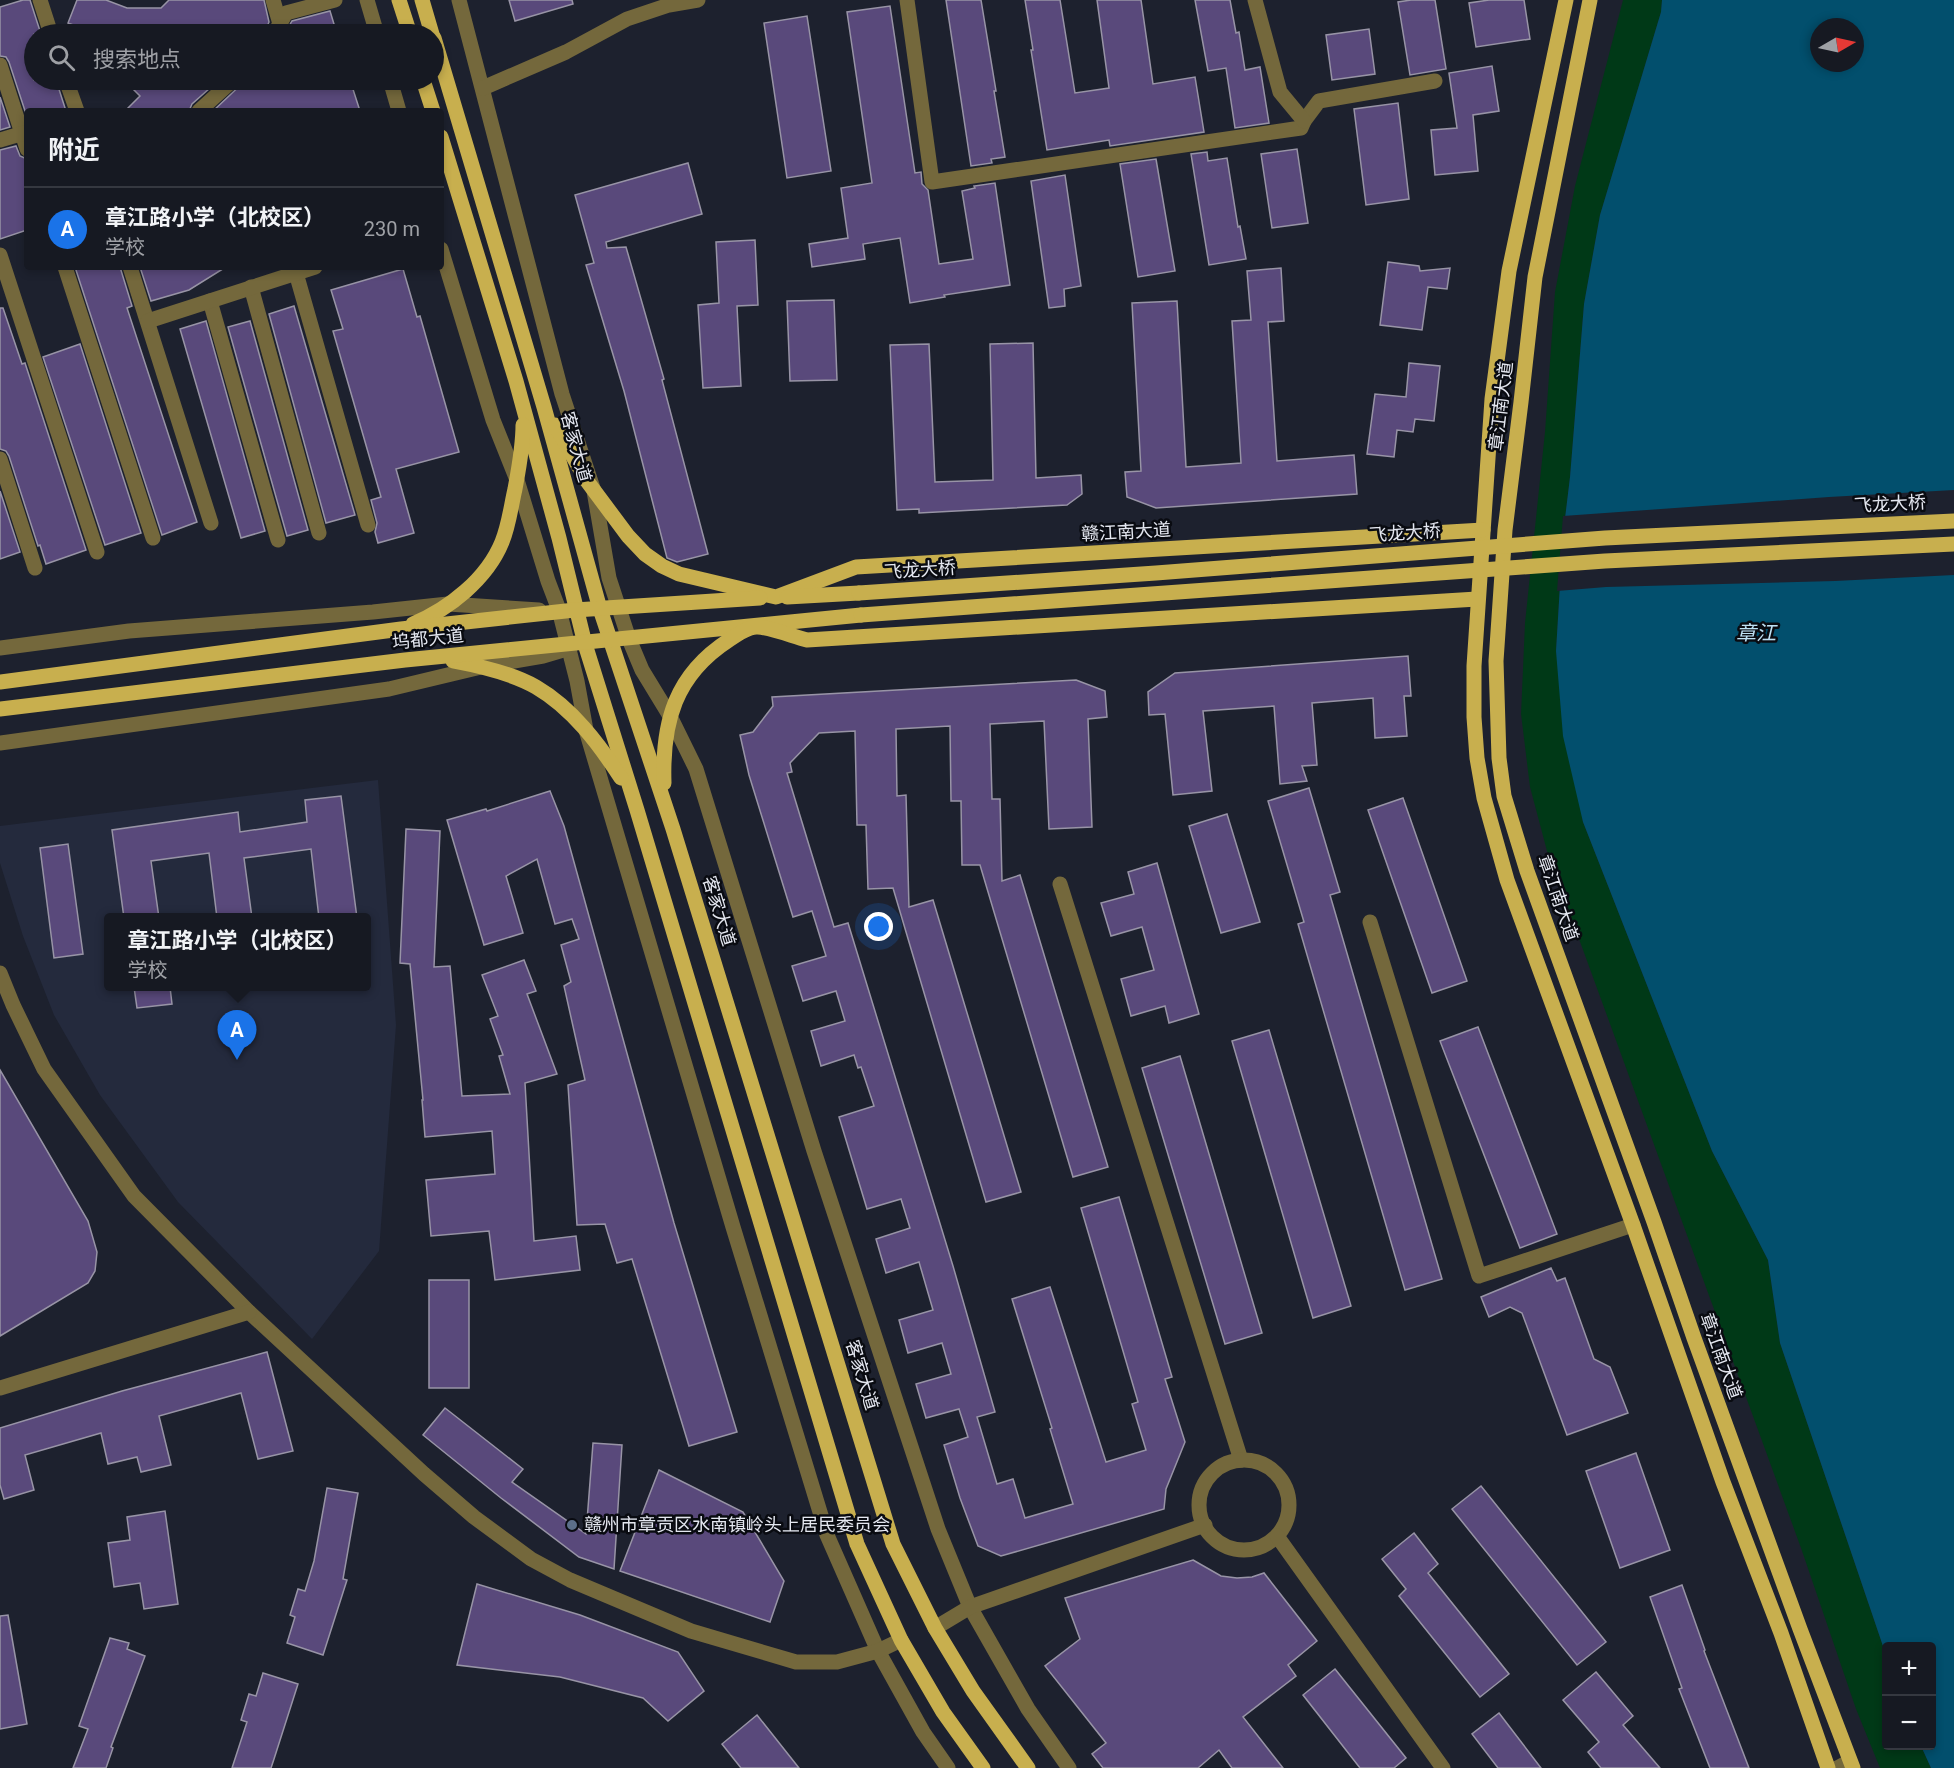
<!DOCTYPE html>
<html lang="zh">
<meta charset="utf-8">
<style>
:root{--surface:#161922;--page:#23262f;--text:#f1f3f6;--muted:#9ea0a5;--line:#353840;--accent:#1a73e8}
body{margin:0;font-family:Roboto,"Noto Sans SC",sans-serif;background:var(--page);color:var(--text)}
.controls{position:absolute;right:18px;bottom:18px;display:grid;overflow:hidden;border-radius:6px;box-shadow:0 3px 9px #0003}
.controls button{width:54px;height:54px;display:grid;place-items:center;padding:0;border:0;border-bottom:2px solid var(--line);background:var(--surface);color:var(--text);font:30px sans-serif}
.compass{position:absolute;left:1810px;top:18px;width:54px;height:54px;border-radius:50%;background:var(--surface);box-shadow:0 3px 9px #0003;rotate:81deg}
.you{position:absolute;left:879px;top:927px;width:21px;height:21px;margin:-15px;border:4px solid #fff;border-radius:50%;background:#1a73e8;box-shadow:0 0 0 9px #1a73e833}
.badge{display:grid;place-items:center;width:39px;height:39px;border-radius:50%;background:var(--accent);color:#fff;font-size:20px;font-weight:700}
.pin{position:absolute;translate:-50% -50px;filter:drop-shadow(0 2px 3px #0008)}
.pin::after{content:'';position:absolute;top:32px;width:21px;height:18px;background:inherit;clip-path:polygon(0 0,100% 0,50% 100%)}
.popup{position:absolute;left:104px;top:913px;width:267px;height:78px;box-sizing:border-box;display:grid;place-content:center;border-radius:6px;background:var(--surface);filter:drop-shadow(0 2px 4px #0005);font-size:20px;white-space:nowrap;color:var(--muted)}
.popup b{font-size:22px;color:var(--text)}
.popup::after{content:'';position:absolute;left:50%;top:100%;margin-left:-12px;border:12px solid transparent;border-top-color:var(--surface)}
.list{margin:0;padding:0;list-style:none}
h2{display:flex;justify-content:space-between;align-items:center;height:78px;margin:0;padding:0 24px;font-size:26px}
h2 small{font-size:20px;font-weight:400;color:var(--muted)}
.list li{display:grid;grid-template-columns:39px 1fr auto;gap:18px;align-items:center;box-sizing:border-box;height:84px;padding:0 24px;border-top:2px solid var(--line)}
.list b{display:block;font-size:22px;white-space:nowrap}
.list p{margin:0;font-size:20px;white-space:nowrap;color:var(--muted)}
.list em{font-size:20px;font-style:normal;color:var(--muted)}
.icon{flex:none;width:33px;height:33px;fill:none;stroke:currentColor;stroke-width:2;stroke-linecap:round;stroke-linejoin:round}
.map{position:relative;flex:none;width:1954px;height:1768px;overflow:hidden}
.search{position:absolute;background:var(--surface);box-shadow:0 3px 9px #0003;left:24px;top:24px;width:420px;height:66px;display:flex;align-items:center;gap:15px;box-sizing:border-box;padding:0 21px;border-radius:33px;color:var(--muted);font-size:22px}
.panel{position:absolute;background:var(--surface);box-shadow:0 3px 9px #0003;left:24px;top:108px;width:420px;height:162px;border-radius:6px}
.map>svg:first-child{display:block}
.built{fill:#242a3d;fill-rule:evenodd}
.green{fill:#003917}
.water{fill:#024f6d;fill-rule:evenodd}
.pier{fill:#1d212e}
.building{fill:#59497b;stroke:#9894a6;stroke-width:1.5}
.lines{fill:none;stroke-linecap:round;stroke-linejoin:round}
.minor{stroke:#74683c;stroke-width:15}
.major{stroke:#c8af4e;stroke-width:15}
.major-bridge{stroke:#c8af4e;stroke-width:15}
.service-dot{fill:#5c6f8a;stroke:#090b11;stroke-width:2}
.labels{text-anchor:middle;stroke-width:5;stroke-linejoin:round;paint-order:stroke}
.street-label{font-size:18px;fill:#e4e7f0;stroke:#090b11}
.poi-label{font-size:18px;fill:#e4e7f0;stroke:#090b11;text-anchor:start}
.water-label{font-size:20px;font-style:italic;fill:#bfe1f4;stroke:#090b11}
</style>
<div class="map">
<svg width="1954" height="1768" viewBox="0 0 1954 1768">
<rect width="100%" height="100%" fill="#1d212e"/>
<path class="built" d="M378,780L396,1025L379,1251L312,1339L178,1202L100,1095L54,1015L23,936L0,863V826ZM108,918H366V986H108Z"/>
<polygon class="green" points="1623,0 1662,0 1661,12 1600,215 1584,304 1570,477 1563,535 1556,651 1583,822 1712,1151 1768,1260 1780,1343 1886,1655 1886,1746 1921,1746 1931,1768 1880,1768 1856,1709 1801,1548 1547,851 1530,787 1521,714 1525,623 1545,432 1555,292 1575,186"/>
<path class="water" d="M1662,0H1954V1768H1931L1921,1746H1932V1646H1886V1655L1780,1343L1768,1260L1712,1151L1583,822L1563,736L1556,651L1563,535L1570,477L1584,304L1600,215L1661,12ZM1819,27H1855V63H1819Z"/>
<polygon class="pier" points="1954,490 1954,575 1835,581 1606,587 1557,591 1563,516 1829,497"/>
<g class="building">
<polygon points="23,0 30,0 41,34 34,34 34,80 56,80 66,111 27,111 27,117 9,62 6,57 0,56 0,7"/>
<polygon points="77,0 106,0 127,8 161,8 169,0 264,0 269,22 264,34 97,34 68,23"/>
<polygon points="509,0 572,0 573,4 515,21"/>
<polygon points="946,0 981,0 996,91 994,91 1005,157 991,159 992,163 971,166"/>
<polygon points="1025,0 1060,0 1075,93 1109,88 1097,0 1141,0 1153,84 1195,77 1204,132 1110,146 1109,140 1047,150 1031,50 1033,50"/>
<polygon points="1195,0 1230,0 1236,33 1239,32 1245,70 1260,67 1269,123 1235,128 1226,68 1208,71"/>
<polygon points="1411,0 1435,0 1446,69 1410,75 1398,2"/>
<polygon points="1489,0 1524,0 1530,39 1476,47 1469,3"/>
<polygon points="890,6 915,173 921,172 922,184 928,190 939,264 973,259 962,191 975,188 974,186 995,183 1010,285 944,295 945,297 910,303 900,238 863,244 865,259 812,267 809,244 848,238 841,188 872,183 847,12"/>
<polygon points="330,11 337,34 290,34 288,28 292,21"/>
<polygon points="807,16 831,171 787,178 764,23"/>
<polygon points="1369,29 1375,74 1332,80 1326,35"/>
<polygon points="1492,66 1499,111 1473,115 1478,171 1435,175 1431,130 1457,128 1449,73"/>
<polygon points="124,80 219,80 192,104 189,111 125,111 140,96"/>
<polygon points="246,80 350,80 360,111 213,111"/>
<polygon points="0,97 10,127 0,130"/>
<polygon points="1398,103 1409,199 1366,205 1354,109"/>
<polygon points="16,146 20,156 27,159 27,230 0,239 0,150"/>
<polygon points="1297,149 1308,223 1272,228 1261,154"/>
<polygon points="1207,152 1208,161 1227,158 1238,227 1240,226 1246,259 1209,265 1191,154"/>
<polygon points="1156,159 1175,271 1138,277 1120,164"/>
<polygon points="688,163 702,214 606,242 607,248 626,247 664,379 662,380 708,554 677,562 667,558 624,391 586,265 594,263 575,195"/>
<polygon points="1065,175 1081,286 1064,289 1065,306 1049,308 1031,181"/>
<polygon points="755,240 758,305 737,306 741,386 703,388 698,305 719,303 716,242"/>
<polygon points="1388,262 1419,266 1420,271 1450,268 1447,289 1428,287 1422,330 1380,325"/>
<polygon points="75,267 120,267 132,306 127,308 197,522 162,535"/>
<polygon points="140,267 226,267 189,290 151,301"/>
<polygon points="1281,268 1284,321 1268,322 1277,461 1354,455 1357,494 1156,508 1127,497 1125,472 1141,471 1132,303 1177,301 1186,467 1241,463 1232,321 1251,320 1247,271"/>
<polygon points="403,269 417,317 420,316 459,452 396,469 414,533 378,543 375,532 377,523 371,500 381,497 333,331 343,329 331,290"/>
<polygon points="834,300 837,380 790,381 787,301"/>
<polygon points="294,306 355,515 326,523 269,314"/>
<polygon points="0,308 3,308 22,364 25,363 86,550 46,564 40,545 38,546 9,456 6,451 0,449"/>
<polygon points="206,321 265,531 241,538 180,329"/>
<polygon points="250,321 308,530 287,536 228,327"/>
<polygon points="1033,343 1036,478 1081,475 1082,494 1067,505 919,513 919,509 897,510 890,345 929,344 935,482 993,480 990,344"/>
<polygon points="80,344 141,533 105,545 43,357"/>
<polygon points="1409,363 1440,366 1434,421 1415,419 1413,432 1397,430 1394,457 1367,454 1375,394 1406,397"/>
<polygon points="0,491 20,552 0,559"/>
<polygon points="1408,656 1411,696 1404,696 1407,736 1375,738 1373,698 1312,703 1317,765 1302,766 1307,781 1280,784 1274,706 1203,711 1212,791 1173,795 1165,714 1149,715 1148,692 1175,673"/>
<polygon points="1076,680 1105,691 1107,717 1088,719 1092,827 1049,829 1044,721 990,724 992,799 1000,799 1002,881 1020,875 1108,1167 1073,1177 980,865 962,865 961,801 951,801 950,726 896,729 897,796 906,795 909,907 933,900 1021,1192 986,1202 893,888 868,889 866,825 857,825 855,731 819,733 790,763 792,772 787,773 834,927 848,923 953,1266 995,1412 977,1417 997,1484 1013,1479 1025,1518 1073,1504 1050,1429 1052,1428 1012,1299 1050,1287 1106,1462 1146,1450 1132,1404 1138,1402 1081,1208 1119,1197 1172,1377 1165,1379 1185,1442 1166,1489 1164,1509 1001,1556 978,1546 960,1498 944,1445 968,1437 959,1409 926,1418 916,1384 951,1374 942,1343 908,1353 899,1320 933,1310 919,1262 886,1273 876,1239 910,1228 901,1199 867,1209 839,1117 874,1106 861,1067 858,1068 854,1055 821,1066 811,1031 845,1021 836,991 803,1001 792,966 826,956 812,911 793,917 749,775 740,735 753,732 773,706 772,697"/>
<polygon points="1309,788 1340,892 1330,895 1442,1279 1405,1290 1298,924 1304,922 1268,801"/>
<polygon points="550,791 564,826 674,1223 737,1432 689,1446 632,1259 617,1263 605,1224 577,1225 568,1085 585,1080 564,986 571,982 561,945 579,939 572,919 555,924 537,859 506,876 523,933 484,945 447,820 486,809 487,811"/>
<polygon points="341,796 357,918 319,918 311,849 244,858 252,918 217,918 209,853 151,861 159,918 124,918 112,830 238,812 240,832 307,822 305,800"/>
<polygon points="1403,798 1467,981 1432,993 1368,810"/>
<polygon points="1227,814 1260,922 1221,933 1189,826"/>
<polygon points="406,829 440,831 434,967 450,966 462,1096 510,1094 499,1056 503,1055 490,1019 498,1016 482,975 524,960 536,991 527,994 557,1074 525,1083 534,1241 576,1236 580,1270 495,1280 489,1231 431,1236 426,1180 495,1174 492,1131 425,1137 422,1100 423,1100 410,964 400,963"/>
<polygon points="68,844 83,954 54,958 40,848"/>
<polygon points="1157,863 1199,1014 1169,1023 1165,1006 1131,1016 1121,979 1154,970 1142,927 1111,936 1101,903 1134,894 1128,872"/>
<polygon points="134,987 170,987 172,1004 137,1008"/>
<polygon points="1478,1027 1557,1234 1520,1248 1440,1041"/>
<polygon points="1269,1030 1351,1306 1313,1318 1232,1041"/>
<polygon points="1180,1056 1262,1333 1225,1344 1142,1068"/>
<polygon points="0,1070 88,1221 97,1252 95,1271 88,1283 0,1336"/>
<polygon points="1551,1268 1557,1281 1565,1278 1594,1359 1610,1367 1628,1413 1567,1435 1522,1313 1510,1307 1489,1317 1481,1297"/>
<rect x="429" y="1280" width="40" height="108"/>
<polygon points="267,1352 293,1451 258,1459 241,1393 159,1416 171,1465 141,1472 137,1457 108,1464 101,1433 25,1455 34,1490 4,1499 0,1485 0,1428 122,1391"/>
<polygon points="445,1408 523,1469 512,1482 586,1534 593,1443 622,1445 614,1569 579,1557 501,1498 423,1435"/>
<polygon points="1636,1453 1670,1550 1620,1568 1586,1471"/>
<polygon points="659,1470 743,1512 784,1581 770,1622 620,1571"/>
<polygon points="1481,1486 1606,1642 1577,1665 1452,1509"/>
<polygon points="327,1488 358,1493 343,1579 347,1580 323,1655 287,1643 295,1617 290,1615 298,1589 305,1591 314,1561"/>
<polygon points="165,1511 178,1604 144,1609 140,1583 114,1587 108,1543 130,1540 127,1517"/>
<polygon points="1414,1533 1438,1564 1428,1573 1509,1674 1480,1697 1399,1596 1406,1589 1382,1559"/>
<polygon points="1193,1560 1221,1576 1237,1578 1252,1577 1264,1573 1317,1641 1288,1665 1296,1676 1243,1717 1283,1768 1232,1768 1219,1750 1198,1768 1103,1768 1092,1754 1106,1743 1045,1666 1080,1639 1065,1598"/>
<polygon points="477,1584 580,1615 678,1652 704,1691 668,1721 643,1698 560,1677 457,1665"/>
<polygon points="1682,1585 1705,1650 1704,1651 1749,1768 1710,1768 1679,1689 1682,1688 1650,1597"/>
<polygon points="8,1615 27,1724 0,1729 0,1616"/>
<polygon points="110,1638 129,1643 127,1649 145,1656 111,1747 113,1748 106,1768 73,1768 88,1729 79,1726"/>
<polygon points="1335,1669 1406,1758 1394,1768 1360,1768 1303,1695"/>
<polygon points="1596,1672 1633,1716 1623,1725 1660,1768 1601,1768 1588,1752 1599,1742 1563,1700"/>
<polygon points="263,1673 298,1684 274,1759 271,1768 232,1768 247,1722 241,1720 249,1694 256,1696"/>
<polygon points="1499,1713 1541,1768 1498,1768 1472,1734"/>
<polygon points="757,1715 799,1768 741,1768 722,1744"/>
</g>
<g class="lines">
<g class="minor">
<polyline points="40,0 51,34"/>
<polyline points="273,0 280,24"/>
<polyline points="367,0 377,34"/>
<polyline points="459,0 562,394 594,491 609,578 629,639 642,670 670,716 696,769 814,1151 938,1529 970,1607 1028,1709 1069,1768"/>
<polyline points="907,0 932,182 1301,128 1304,121 1319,101 1435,81"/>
<polyline points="1255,0 1280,92 1304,121"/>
<polyline points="274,34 286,13 335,0"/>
<polyline points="0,65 27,149"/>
<polyline points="66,80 77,111"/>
<polyline points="390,80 399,111"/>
<polyline points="483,88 566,52 627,19 669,5 698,0"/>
<polyline points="199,111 233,80"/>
<polyline points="0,140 27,132"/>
<polyline points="441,249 493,420 517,480 548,581 559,610 577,681 586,730 733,1227 827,1535 878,1651 923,1732 948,1768"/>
<polyline points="0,255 97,552"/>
<polyline points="65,267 153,538"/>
<polyline points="130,267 211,523"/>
<polyline points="296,273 368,525"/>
<polyline points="251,287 319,533"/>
<polyline points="210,301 278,540"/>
<polyline points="148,321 315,267"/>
<polyline points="0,459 35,568"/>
<polyline points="0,648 129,631 373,612 448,604 539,610"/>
<polyline points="0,743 389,689 481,667 543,656 570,648"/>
<polyline points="1060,884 1241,1460"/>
<polyline points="1370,922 1479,1276 1633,1225"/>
<polyline points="0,973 13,1005 44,1069 134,1196 249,1312 424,1474 474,1517 531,1559 570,1580 691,1631 796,1662 837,1662 878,1651 901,1640"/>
<polyline points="0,1388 249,1312"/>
<circle cx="1244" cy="1505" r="45"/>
<polyline points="1277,1536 1443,1768"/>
<polyline points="935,1628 970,1607 1205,1525"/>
<polyline points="1837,1768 1850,1761"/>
</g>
<g class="major">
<polyline points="399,0 410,34"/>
<polyline points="422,0 432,34"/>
<polyline points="1566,0 1509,271 1492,399 1474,666 1474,717 1477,758 1484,798 1507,880 1633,1225 1723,1482 1781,1633 1828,1768"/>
<polyline points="1590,0 1535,277 1521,402 1505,530 1496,661 1499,758 1504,796 1527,871 1654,1222 1694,1338 1800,1629 1853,1768"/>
<polyline points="434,38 544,407 600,609 673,829 893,1544 935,1628 973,1691 1028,1768"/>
<polyline points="423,80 433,111"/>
<polyline points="441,137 516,381 559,538 585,644 637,810 857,1544 901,1640 943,1712 983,1768"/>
<polyline points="555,425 587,481 628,536 645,554 662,566 679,574 776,597 856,567 1483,530"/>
<polyline points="787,597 859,593"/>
<path d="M413,624C449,609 487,579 502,542C509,525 511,506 515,489C519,467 523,447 523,425"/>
<path d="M453,661C480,666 512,673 536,687C572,708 599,744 621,778"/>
<polyline points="0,682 401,629 575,610 760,598"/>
<polyline points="0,709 405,660 861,615"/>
<path d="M664,783C662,722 675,675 729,640C736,635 749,626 758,627C772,628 792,636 807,640L1477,599"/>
</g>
<g class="major-bridge">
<polyline points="859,593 1156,573 1605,538 1954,521"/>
<polyline points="861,615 1605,561 1954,544"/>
</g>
</g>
<circle class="service-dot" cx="572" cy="1525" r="6"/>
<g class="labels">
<g class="street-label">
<text transform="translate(1501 406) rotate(-83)" y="6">章江南大道</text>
<text transform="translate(576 447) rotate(75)" y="6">客家大道</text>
<text transform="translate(1890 504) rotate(-3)" y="6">飞龙大桥</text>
<text transform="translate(1126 532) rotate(-3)" y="6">赣江南大道</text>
<text transform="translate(1405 533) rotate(-4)" y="6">飞龙大桥</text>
<text transform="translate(920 570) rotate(-4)" y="6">飞龙大桥</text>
<text transform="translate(428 639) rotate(-6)" y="6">坞都大道</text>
<text transform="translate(1558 898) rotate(71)" y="6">章江南大道</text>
<text transform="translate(719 911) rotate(73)" y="6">客家大道</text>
<text transform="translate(1721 1356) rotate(70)" y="6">章江南大道</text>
<text transform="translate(862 1375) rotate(73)" y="6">客家大道</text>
</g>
<g class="poi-label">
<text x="584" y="1531">赣州市章贡区水南镇岭头上居民委员会</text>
</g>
<g class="water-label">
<text x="1756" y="640">章江</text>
</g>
</g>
</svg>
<div class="controls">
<button>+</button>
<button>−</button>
</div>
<svg class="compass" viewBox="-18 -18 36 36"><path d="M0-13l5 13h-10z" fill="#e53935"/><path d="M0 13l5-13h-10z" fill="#9ea0a5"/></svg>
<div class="you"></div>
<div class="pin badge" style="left:237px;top:1060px">A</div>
<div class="popup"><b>章江路小学（北校区）</b>学校</div>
<div class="search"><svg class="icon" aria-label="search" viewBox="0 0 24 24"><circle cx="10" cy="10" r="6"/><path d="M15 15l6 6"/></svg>搜索地点</div>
<section class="panel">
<h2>附近<small></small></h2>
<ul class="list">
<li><span class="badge">A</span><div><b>章江路小学（北校区）</b><p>学校</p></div><em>230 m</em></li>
</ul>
</section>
</div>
